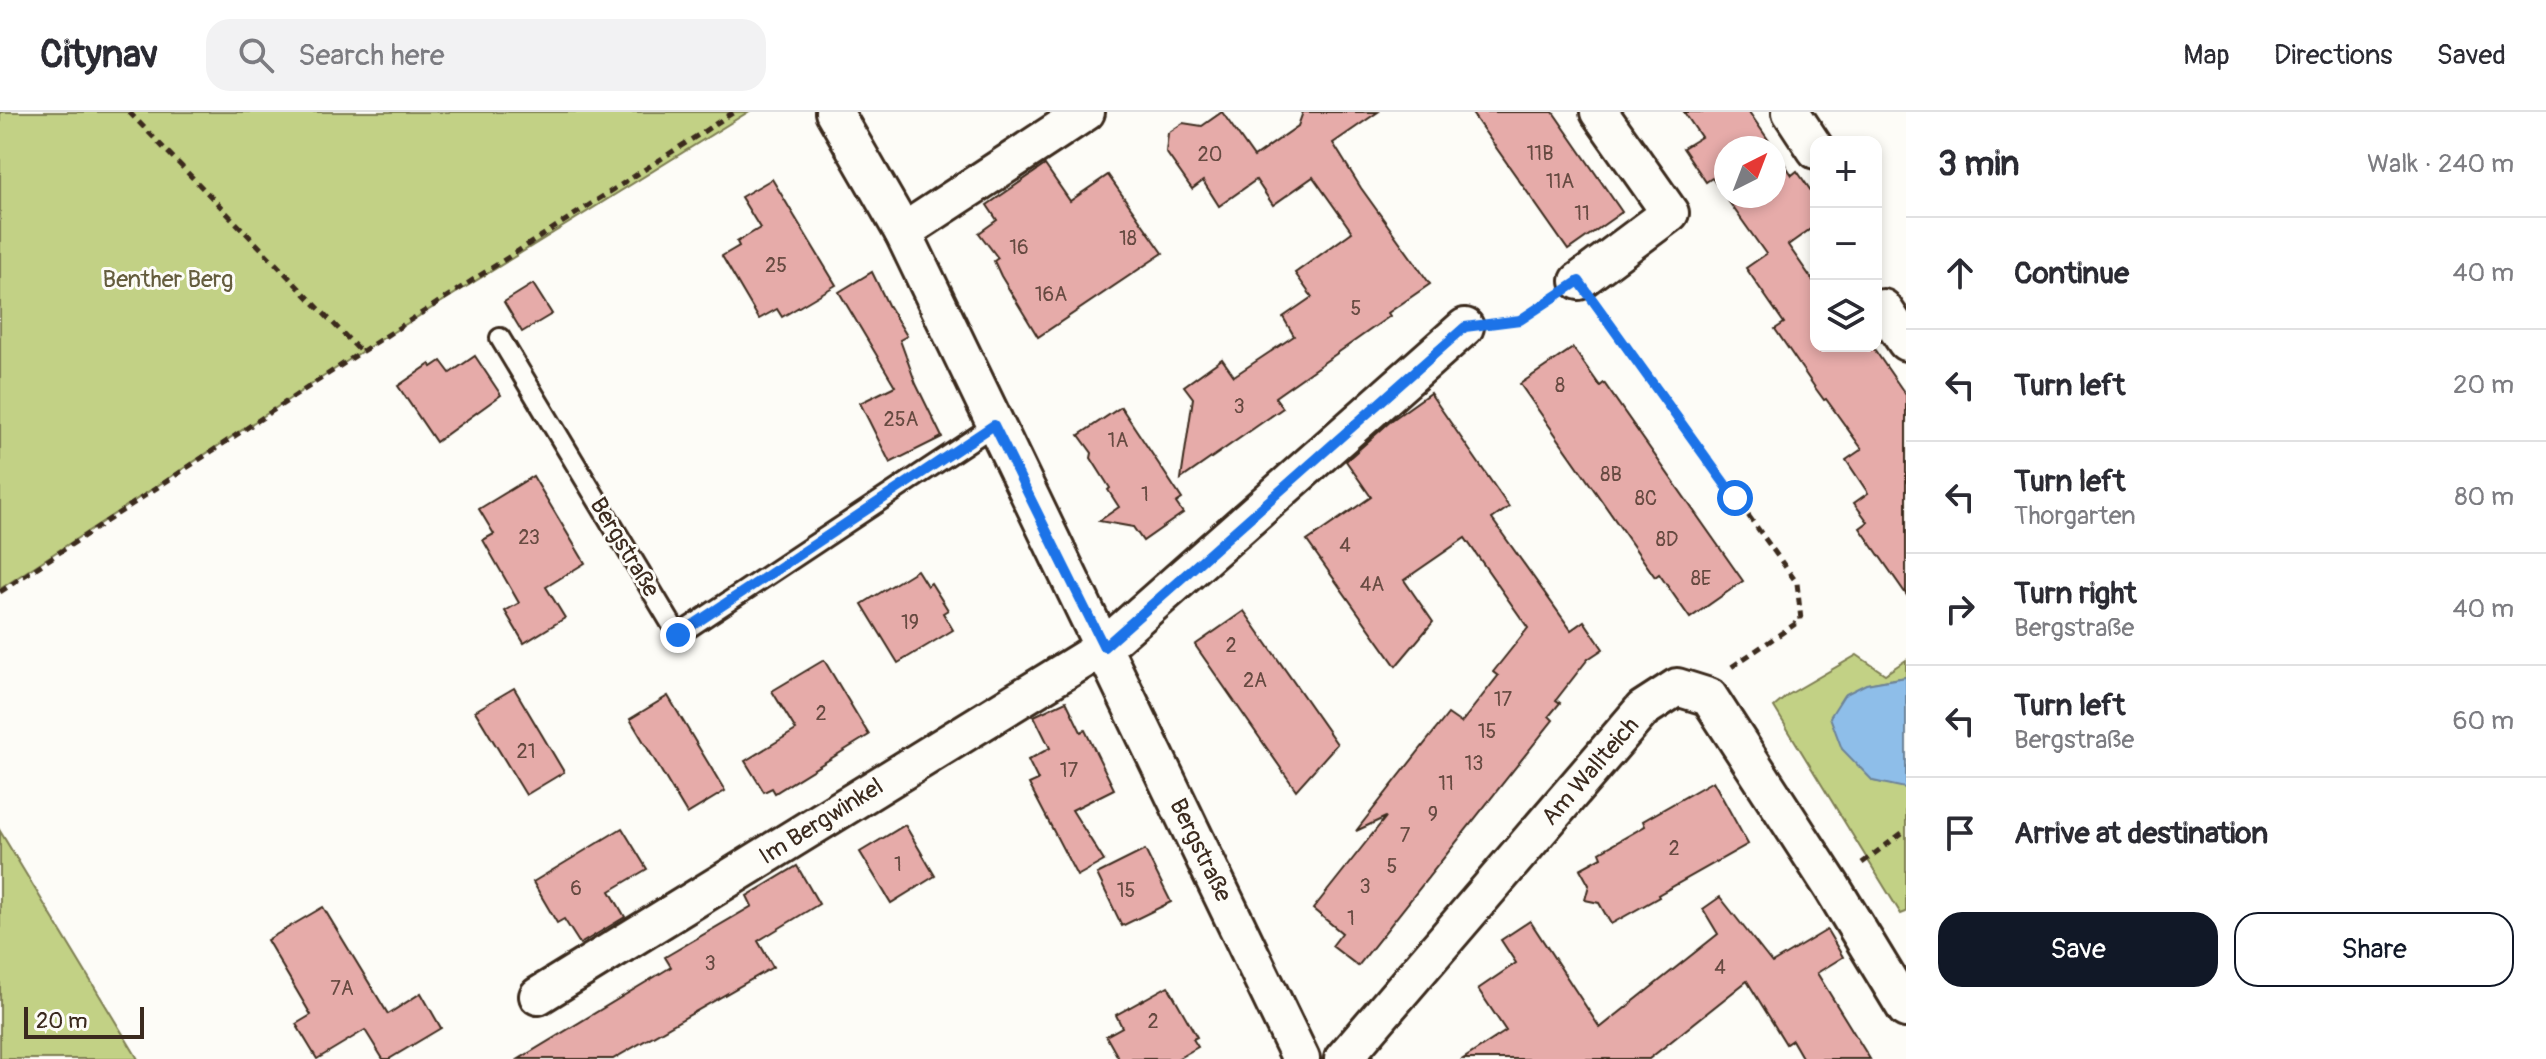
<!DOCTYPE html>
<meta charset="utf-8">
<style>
:root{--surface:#fff;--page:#f2f2f3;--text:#2b2b33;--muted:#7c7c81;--line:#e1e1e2;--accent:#111827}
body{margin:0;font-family:Pangolin,sans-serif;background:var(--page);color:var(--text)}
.controls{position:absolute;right:24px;top:24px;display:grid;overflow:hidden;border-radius:16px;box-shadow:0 4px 12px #0003}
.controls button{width:72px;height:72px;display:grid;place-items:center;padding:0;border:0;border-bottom:2px solid var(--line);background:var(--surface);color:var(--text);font:40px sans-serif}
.compass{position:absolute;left:1714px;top:24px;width:72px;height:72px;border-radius:50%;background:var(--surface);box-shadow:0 4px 12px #0003;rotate:42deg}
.scale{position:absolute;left:24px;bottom:20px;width:120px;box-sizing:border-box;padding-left:8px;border:4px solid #3b2a1e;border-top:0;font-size:22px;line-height:28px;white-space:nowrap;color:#3b2a1e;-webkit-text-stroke:6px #fdfcf7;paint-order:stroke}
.stop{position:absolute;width:24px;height:24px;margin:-18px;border:6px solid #1a73e8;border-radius:50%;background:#fff}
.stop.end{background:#1a73e8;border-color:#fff;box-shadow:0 2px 8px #0008}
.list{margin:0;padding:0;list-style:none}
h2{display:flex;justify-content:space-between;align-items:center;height:104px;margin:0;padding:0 32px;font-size:34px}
h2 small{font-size:26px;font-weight:400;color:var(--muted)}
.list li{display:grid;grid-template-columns:52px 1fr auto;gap:24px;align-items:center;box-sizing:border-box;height:112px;padding:0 32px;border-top:2px solid var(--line)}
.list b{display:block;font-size:30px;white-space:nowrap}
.list p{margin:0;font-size:26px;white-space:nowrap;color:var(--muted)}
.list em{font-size:26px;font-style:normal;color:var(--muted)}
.actions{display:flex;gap:16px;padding:24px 32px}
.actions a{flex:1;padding:18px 0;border:2px solid var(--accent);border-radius:24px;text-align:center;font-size:28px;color:var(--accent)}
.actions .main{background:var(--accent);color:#fff}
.icon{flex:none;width:44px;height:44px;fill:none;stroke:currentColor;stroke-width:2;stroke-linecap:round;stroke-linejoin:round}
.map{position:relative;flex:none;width:1906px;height:947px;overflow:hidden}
header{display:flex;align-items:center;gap:48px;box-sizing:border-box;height:112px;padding:0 40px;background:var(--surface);border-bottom:2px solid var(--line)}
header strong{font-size:38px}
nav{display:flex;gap:44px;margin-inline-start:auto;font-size:28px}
.search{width:560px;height:72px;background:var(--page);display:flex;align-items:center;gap:20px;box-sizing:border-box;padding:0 28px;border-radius:24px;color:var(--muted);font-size:30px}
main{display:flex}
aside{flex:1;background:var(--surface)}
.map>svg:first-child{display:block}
.green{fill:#c2d185;stroke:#7e7e52;stroke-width:2}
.water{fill:#8ebee9;stroke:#6d8398;stroke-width:2}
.building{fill:#e6aba9;stroke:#3b2a1e;stroke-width:2}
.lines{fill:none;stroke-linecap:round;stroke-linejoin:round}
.lane-casing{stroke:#3b2a1e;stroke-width:24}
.street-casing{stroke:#3b2a1e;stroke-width:42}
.path{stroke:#3b2a1e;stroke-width:5;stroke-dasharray:8 6;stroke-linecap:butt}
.lane{stroke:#fdfcf7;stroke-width:18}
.street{stroke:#fdfcf7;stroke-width:36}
.route{stroke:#1a73e8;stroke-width:10}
.labels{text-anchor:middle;stroke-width:6;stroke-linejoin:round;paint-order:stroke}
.number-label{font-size:20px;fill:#664a41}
.park-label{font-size:24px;fill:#645c3d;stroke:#fdfcf7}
.street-label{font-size:24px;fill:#3b2a1e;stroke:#fdfcf7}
</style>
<header>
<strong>Citynav</strong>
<div class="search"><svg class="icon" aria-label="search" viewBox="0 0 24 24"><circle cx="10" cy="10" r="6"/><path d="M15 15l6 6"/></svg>Search here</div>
<nav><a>Map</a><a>Directions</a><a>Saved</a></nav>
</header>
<main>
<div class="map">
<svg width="1906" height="947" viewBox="0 0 1906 947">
<rect width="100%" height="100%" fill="#fdfcf7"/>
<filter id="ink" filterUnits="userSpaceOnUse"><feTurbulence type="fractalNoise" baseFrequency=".0125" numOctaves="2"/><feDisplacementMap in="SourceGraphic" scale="16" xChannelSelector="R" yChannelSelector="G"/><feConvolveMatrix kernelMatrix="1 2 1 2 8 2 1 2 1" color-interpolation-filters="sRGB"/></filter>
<g filter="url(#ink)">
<g class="green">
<polygon points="0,0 748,0 361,240 0,477"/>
<polygon points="1857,543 1885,562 1906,548 1906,565 1867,572 1873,669 1906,675 1906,800 1901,802 1774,595 1788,583"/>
<polygon points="0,719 138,947 0,947"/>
</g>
<polygon class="water" points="1906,565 1906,675 1905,676 1873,669 1842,637 1830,605 1844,583 1866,572"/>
<g class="building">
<polygon points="1222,0 1254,45 1298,14 1303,0 1378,0 1333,31 1361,76 1430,172 1388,201 1390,204 1275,285 1283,296 1181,367 1193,286 1184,274 1222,247 1234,264 1294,224 1283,205 1312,185 1295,161 1352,120 1313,65 1273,93 1256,68 1219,94 1203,69 1192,77 1166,40 1168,21 1183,11 1202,14"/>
<polygon points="1471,0 1553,0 1622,100 1568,138"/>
<polygon points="1684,0 1749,0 1774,36 1726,36 1726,84 1774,84 1774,36 1792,63 1797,59 1816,86 1816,113 1788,133 1816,173 1816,234 1872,234 1906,283 1906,482 1860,416 1868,410 1854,391 1868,381 1846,348 1862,337 1826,287 1824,288 1816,277 1775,217 1784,211 1746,156 1766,142 1712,66 1706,70 1683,36 1701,25"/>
<polygon points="1045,53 1070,89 1108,63 1163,141 1038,225 1001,164 994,149 998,146 979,121 997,108 987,93"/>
<polygon points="772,67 836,173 782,205 777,197 759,207 722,144 739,134 737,130 760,116 741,85"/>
<polygon points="872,160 888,193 907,224 900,228 916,272 942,325 890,351 860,291 895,274 839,180"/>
<polygon points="533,172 552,202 522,220 504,190"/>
<polygon points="1573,236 1600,274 1604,271 1743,469 1690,506 1659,462 1655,465 1520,272"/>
<polygon points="475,244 501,283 436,330 398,274 430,252 432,255 441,249 450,261"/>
<polygon points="1430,281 1509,395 1492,407 1571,518 1584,509 1603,537 1588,547 1556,588 1560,591 1549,604 1553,608 1358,854 1332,834 1342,821 1313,797 1386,705 1356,719 1448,602 1461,611 1498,564 1493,560 1528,516 1465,426 1404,468 1433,510 1396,554 1307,429 1371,385 1346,349 1392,308"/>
<polygon points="1121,295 1182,387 1176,391 1183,401 1143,429 1133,415 1099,409 1119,395 1108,378 1110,376 1091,346 1092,341 1079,323"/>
<polygon points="533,364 585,451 546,475 565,506 524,531 505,499 519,491 483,428 494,422 479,397"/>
<polygon points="917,458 927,474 931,471 948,498 943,501 953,518 898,551 862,492"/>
<polygon points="1244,499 1337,632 1296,678 1195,533"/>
<polygon points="824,548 869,623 775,681 772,676 764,680 745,649 796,618 772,579"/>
<polygon points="514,576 564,660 526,683 475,599"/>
<polygon points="668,584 725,679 687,702 630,607"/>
<polygon points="1066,589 1081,620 1085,618 1114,677 1072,698 1104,749 1077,764 1029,672 1038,668 1028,648 1050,636 1034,604"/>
<polygon points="1713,669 1748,732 1658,783 1659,785 1611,812 1599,791 1585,788 1589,773 1580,757 1602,745 1600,740 1645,714 1643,709"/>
<polygon points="905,713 935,764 891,791 860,740"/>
<polygon points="622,716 647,757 610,779 625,805 580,832 564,807 557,811 533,770"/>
<polygon points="1145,738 1171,790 1122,814 1097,762"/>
<polygon points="797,754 819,792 758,829 773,855 613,947 519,947 671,855 665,845 752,794 747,784"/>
<polygon points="1720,785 1772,851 1827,818 1843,845 1817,861 1870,947 1803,947 1792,928 1786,932 1747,869 1649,947 1463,947 1506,919 1478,877 1516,851 1501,828 1530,809 1600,916 1718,822 1703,797"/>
<polygon points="323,795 388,902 421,881 441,916 389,947 383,947 365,918 317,947 296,912 311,903 267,828"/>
<polygon points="1168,874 1197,925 1193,927 1198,935 1177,947 1119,947 1106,924 1122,915 1116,903"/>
</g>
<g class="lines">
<defs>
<polyline id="lane" points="500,226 678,523 994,313"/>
<g id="street">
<polyline points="834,0 903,120 1301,947"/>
<polyline points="1791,0 1816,38"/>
<polyline points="903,120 1086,0"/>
<polyline points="1579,169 1670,101 1599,0"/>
<polyline points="1883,196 1906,230"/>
<polyline points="538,884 1104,535 1465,215"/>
<polyline points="1343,947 1643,597 1677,575 1709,585 1832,775 1906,897"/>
</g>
</defs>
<use href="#lane" class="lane-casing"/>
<use href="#street" class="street-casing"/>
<g class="path">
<polyline points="129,0 361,240"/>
<polyline points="1601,199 1797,471 1801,508 1730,556"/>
<polyline points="1500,210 1520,208 1549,189"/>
<polyline points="0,480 361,240 734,0"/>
<polyline points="1862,751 1906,718"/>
</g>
<use href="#lane" class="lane"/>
<use href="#street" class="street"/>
</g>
</g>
<g class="lines" filter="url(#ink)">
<polyline class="route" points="678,523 994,313 1104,535 1465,215 1520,208 1579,169 1735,386"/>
</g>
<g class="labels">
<g class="number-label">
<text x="1540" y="48">11B</text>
<text x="1210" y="49">20</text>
<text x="1560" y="76">11A</text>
<text x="1582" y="108">11</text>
<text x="1128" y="133">18</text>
<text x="1019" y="142">16</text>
<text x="776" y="160">25</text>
<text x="1051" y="189">16A</text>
<text x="1356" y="203">5</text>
<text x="1560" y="280">8</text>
<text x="1239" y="301">3</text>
<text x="901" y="314">25A</text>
<text x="1118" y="335">1A</text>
<text x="1611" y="369">8B</text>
<text x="1145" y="389">1</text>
<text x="1646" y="393">8C</text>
<text x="529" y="432">23</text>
<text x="1667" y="434">8D</text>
<text x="1345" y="440">4</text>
<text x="1701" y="473">8E</text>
<text x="1372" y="479">4A</text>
<text x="910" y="517">19</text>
<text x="1231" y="540">2</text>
<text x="1255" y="575">2A</text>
<text x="1503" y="594">17</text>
<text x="821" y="608">2</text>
<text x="1487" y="626">15</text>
<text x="526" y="646">21</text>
<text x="1474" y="658">13</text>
<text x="1069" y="665">17</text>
<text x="1446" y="678">11</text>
<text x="1433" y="709">9</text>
<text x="1405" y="730">7</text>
<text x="1674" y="743">2</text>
<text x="898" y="759">1</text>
<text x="1392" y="761">5</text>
<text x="1365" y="781">3</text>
<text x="576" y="783">6</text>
<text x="1126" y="785">15</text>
<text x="1351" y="813">1</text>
<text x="710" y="858">3</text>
<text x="1720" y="862">4</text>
<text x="342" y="883">7A</text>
<text x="1153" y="916">2</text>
</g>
<g class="park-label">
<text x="168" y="175">Benther Berg</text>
</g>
<g class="street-label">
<text transform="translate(625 435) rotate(59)" y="8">Bergstraße</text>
<text transform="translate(1590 659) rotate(-49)" y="8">Am Wallteich</text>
<text transform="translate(821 709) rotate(-32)" y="8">Im Bergwinkel</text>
<text transform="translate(1201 738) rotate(64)" y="8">Bergstraße</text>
</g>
</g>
</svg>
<div class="controls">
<button>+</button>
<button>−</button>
<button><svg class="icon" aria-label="layers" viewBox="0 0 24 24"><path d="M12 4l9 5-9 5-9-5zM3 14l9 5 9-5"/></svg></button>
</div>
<svg class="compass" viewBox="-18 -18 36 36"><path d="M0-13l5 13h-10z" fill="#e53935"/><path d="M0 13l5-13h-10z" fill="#7c7c81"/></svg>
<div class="scale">20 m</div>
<div class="stop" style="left:1735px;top:386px"></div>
<div class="stop end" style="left:678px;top:523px"></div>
</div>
<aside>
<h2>3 min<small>Walk · 240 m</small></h2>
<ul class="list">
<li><svg class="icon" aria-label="ahead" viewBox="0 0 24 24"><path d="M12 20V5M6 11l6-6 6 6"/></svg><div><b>Continue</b></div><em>40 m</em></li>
<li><svg class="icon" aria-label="left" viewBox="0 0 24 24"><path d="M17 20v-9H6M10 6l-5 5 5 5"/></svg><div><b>Turn left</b></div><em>20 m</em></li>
<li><svg class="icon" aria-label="left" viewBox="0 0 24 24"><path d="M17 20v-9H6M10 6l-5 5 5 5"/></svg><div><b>Turn left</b><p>Thorgarten</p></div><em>80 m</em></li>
<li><svg class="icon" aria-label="right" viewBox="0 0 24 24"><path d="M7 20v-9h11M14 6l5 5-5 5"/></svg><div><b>Turn right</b><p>Bergstraße</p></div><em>40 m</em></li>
<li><svg class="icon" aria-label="left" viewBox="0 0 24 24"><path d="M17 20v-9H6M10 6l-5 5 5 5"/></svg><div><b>Turn left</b><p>Bergstraße</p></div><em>60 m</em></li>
<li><svg class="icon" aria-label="arrive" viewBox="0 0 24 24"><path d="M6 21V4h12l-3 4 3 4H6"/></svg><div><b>Arrive at destination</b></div></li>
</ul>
<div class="actions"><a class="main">Save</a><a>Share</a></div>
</aside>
</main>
